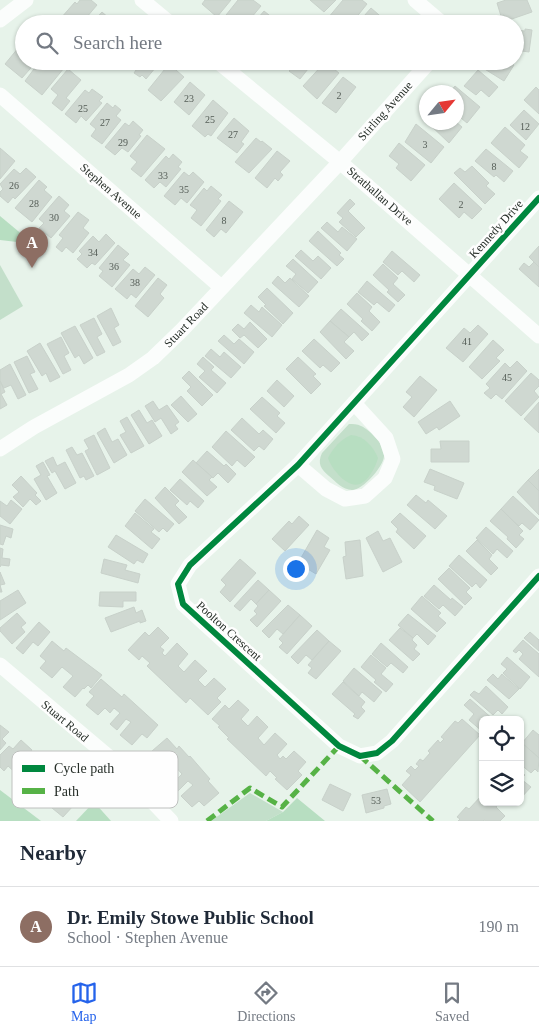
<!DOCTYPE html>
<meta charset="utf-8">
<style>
:root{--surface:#fff;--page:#f6f6f7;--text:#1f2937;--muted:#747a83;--line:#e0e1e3;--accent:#2563eb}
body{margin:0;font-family:"Times New Roman",serif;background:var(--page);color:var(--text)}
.controls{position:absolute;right:15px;bottom:15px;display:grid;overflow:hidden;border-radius:8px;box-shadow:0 1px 4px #0004}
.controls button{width:45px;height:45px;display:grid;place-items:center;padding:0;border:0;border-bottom:1px solid var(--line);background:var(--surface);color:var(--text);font:25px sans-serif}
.compass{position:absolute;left:419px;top:85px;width:45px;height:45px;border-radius:50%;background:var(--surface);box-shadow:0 1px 4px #0004;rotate:61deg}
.you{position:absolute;left:295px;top:568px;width:18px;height:18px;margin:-12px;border:4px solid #fff;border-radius:50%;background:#1a73e8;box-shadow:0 0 0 8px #1a73e833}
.badge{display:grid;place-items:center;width:32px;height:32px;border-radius:50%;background:var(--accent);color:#fff;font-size:16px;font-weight:700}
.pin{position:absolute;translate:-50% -41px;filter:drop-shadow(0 1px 2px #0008)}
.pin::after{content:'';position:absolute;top:26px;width:18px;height:15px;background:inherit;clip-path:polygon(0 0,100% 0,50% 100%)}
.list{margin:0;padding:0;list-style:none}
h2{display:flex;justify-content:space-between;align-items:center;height:65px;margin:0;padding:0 20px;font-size:21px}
h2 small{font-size:16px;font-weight:400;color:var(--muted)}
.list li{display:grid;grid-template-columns:32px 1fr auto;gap:15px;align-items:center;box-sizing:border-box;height:80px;padding:0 20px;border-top:1px solid var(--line)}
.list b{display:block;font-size:19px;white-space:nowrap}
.list p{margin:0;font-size:16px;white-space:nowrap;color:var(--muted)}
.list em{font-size:16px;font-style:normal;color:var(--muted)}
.icon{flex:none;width:28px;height:28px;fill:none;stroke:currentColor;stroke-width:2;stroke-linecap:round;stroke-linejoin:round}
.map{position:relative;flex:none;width:539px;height:821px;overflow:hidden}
.search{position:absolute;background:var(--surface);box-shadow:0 1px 4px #0004;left:15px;right:15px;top:15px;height:55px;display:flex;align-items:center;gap:12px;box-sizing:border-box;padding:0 18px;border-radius:28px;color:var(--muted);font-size:19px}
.sheet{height:145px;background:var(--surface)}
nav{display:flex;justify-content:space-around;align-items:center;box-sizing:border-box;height:70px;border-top:1px solid var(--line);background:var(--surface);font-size:14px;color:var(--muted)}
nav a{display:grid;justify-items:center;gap:2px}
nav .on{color:var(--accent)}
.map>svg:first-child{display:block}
.green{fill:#c3dfca}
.forest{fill:#b7dec1}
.building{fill:#cfd8d1;stroke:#c8d1ca}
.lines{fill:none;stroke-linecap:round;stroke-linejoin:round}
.street{stroke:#fbfdfc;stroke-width:15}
.quiet{stroke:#56b246;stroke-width:5;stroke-dasharray:10 5;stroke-linecap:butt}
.cycleway-casing{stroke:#fefefe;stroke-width:9}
.cycleway{stroke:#00873e;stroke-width:6}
.labels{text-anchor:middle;stroke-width:5;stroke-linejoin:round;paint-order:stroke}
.number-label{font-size:10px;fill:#545c56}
.street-label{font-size:12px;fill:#272f29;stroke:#fefefe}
.key{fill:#fefefe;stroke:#bec0be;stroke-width:1}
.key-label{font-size:14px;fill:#272f29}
</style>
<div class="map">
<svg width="539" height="821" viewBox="0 0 539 821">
<rect width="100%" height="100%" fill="#e7f3ea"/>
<g class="green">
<polygon points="0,265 23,306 0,320"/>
<path d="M349,424C353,424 357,424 361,426C370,430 384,444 384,455C385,465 363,490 352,490C343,490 335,481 329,476C321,469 317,464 322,453Z"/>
<polygon points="250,793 283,812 266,821 211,821"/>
</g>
<g class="forest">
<polygon points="0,216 30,241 17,242 0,240"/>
<path d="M351,435C364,436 373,446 378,458C376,466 369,480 360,484C347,489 331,468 328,458C333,448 341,439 351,435Z"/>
<polygon points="0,790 41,821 0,821"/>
<polygon points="297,798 325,821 266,821 283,812"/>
<polygon points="94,802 111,821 76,821"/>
</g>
<g class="building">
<polygon points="80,0 91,0 97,5 81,24 68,24 61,18 75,2 77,4"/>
<polygon points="205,0 231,0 217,17 202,4"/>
<polygon points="238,0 253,0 261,6 246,24 226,24 222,20"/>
<polygon points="310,0 336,0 324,12"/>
<polygon points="343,0 362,0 367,4 351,24 335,24 328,18"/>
<polygon points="506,0 527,0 532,12 506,21 504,15 501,16 497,3"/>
<polygon points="371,8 386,21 384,24 357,24"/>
<polygon points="264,11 279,23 279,24 253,24"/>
<polygon points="102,12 110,19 112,17 119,23 91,24"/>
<polygon points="525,29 532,30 529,52 515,50 515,30 525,31"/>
<polygon points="24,45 24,61 37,61 22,78 5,64 19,47 21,48"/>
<polygon points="43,61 56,61 64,68 42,95 25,81 37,65 39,66"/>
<polygon points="110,61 125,61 119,68"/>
<polygon points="133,61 161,61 146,79 142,75 140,77 134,73 136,70 130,64"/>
<polygon points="290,61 309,61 312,64 300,79 289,71 292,68 287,64"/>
<polygon points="487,61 496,61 501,64 503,61 508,61 514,65 504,81 483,68"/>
<polygon points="325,62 339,73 317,99 303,86"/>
<polygon points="169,64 184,77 161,101 148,90"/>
<polygon points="68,69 81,80 66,98 70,101 62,111 52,103 58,95 51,89"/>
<polygon points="478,70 498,87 489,97 481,90 476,95 464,86"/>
<polygon points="343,77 356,87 336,113 322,103"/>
<polygon points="190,82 205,95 189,115 174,102"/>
<polygon points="455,86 480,107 467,123 456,114 456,92 450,92"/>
<polygon points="536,87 539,90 539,114 524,100"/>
<polygon points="92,89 103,97 99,101 102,103 86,121 81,116 76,123 65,114 85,90 89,93"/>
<polygon points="213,100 228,113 211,136 208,134 205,137 192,126"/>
<polygon points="107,103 113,108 115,105 121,110 116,116 121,120 102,144 91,136 96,129 90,124"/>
<polygon points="524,110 539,124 526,140 510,125"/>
<polygon points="234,118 249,131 241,142 244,144 237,153 217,138"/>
<polygon points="133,121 143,130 139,135 141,136 128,152 122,148 115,155 105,147 125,123 129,126"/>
<polygon points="427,122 456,122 462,127 449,143"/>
<polygon points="416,124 444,147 431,163 405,142"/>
<polygon points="505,127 525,145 520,151 528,157 519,168 491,143"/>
<polygon points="147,135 165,149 141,177 131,169 137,162 130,156"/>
<polygon points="256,138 261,142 262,141 272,149 249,173 235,162"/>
<polygon points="399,143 425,165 411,181 396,168 399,164 389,156"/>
<polygon points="0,148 15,161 0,179"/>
<polygon points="486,149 513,171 504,182 496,175 494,177 475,161"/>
<polygon points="277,151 290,161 280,172 283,175 278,181 275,178 267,188 255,178"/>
<polygon points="173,154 182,162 178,167 181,169 166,187 160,182 154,188 145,180 166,156 169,159"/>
<polygon points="472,166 489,183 486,186 495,194 485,204 454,173 460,168 465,172"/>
<polygon points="26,168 36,177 15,199 13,197 8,203 0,196 0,192 3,189 0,184 14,169 20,174"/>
<polygon points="184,172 189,176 193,172 204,182 187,203 181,198 175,205 164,196"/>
<polygon points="39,180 47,187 44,190 52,197 32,222 15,208"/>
<polygon points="454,183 482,209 472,219 464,212 459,218 439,199"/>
<polygon points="211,186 222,195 218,199 221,201 201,226 191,218 197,210 190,205 204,188 207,191"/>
<polygon points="59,196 69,205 64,211 70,216 51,238 39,228 44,223 39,219"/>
<polygon points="350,199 355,204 348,211 365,228 356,237 339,222 343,218 337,213"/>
<polygon points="229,201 243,212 226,233 221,229 214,237 206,230"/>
<polygon points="78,212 89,220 83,228 89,233 73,253 66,247 62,252 56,247 63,238 59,235"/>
<polygon points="327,222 338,232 342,227 357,239 347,251 321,228"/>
<polygon points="318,231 341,253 339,255 344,259 337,266 309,241"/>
<polygon points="106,234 115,243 95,265 92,263 87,268 77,259 82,254 79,251 93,236 99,242"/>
<polygon points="118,245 129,254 123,260 130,265 112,287 99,276 103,271 99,268"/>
<polygon points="539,246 539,267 529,257"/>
<polygon points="301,250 313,261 318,256 331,268 321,279 295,256"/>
<polygon points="392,251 420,275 414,282 402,271 398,275 383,262"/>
<polygon points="293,259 318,282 308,293 292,279 296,274 286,266"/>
<polygon points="534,262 539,267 539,287 519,269 524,263 529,267"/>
<polygon points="383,264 398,278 393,284 405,295 398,302 387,292 389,290 373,275"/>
<polygon points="145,267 155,275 136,298 131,294 127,299 115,289 133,269 139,274"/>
<polygon points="278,276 285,283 290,278 309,296 299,307 272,283"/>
<polygon points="158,278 167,285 160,294 164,298 148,317 135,306"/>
<polygon points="367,281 395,305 389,312 377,302 374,305 358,292"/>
<polygon points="267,288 293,313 283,324 264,306 266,305 258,297"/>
<polygon points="357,293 372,307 369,311 380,322 372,331 361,321 363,319 347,304"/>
<polygon points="251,305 259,312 262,307 282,325 272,337 244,313"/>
<polygon points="111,308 119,325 114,328 121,342 113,346 97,316"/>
<polygon points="341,309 369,334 362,341 354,332 349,337 330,321"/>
<polygon points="94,318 102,334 97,337 105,352 97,356 80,325"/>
<polygon points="330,321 349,337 344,342 354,351 346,359 320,332"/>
<polygon points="250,322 267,339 258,348 244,335 240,338 232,330 238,324 244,329"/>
<polygon points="478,325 488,334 463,362 446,348 464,328 470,333"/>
<polygon points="75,326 93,358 84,364 79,355 75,358 61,333"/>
<polygon points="224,335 234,344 239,339 254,352 244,364 218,341"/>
<polygon points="61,337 69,353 64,356 71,370 63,374 47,344"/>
<polygon points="314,339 340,363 331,372 323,365 320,368 302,351"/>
<polygon points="493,340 504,350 496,358 500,361 482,379 469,367"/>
<polygon points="40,343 60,377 50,382 46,373 42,376 27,351"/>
<polygon points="211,349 220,357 224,352 241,367 231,378 205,356"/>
<polygon points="27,356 35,372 30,374 38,389 29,393 14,362"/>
<polygon points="203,357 214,367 211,370 226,383 217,393 199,377 205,371 197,364"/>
<polygon points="298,357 316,374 313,376 321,384 311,394 286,369"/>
<polygon points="517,361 527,371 502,399 496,394 491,399 484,393 490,388 486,384 505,363 510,368"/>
<polygon points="10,364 26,395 18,399 11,385 4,388 0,381 0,370"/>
<polygon points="189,371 213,395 202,406 187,391 191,387 182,378"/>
<polygon points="531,373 539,380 539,386 534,391 539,397 521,416 505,401"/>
<polygon points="420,376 437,390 414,417 403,407 412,397 406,392"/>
<polygon points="277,380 294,396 284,407 267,391"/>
<polygon points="0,381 5,392 1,394 7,405 0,409"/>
<polygon points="181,396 197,414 188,422 171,405"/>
<polygon points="262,397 280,413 277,416 285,423 276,433 250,409"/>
<polygon points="153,401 159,410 167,405 179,422 175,425 178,429 171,434 161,418 155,422 145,406"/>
<polygon points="450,401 460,416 439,430 437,427 426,434 418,422"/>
<polygon points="539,402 539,433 524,419"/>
<polygon points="139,410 147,423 152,420 162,436 149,444 131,415"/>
<polygon points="127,417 144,446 131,453 120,435 126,432 120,421"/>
<polygon points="242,418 259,434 263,430 273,439 264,450 259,446 254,451 231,430"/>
<polygon points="105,428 112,442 118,439 127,455 114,463 97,433"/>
<polygon points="226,431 255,457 245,467 237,460 232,466 212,447"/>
<polygon points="94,435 110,468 97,475 85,451 89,449 84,440"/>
<polygon points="440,441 469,441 469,462 431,462 431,449 441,449"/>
<polygon points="72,447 77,455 82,453 94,476 86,480 84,476 80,478 66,450"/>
<polygon points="207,451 224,466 226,464 236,474 228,483 218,473 213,478 196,463"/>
<polygon points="53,457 57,466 65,462 76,483 65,489 55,471 52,473 45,461"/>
<polygon points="193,460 212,477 209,480 217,487 207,496 182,472"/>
<polygon points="43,462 50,475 47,476 57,493 46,500 34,479 41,475 36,466"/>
<polygon points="430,469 464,483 457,499 434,490 435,486 424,482"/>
<polygon points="539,469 539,491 528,480"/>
<polygon points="21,476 37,493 35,495 41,501 36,505 30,499 23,507 13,497 19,492 12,485"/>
<polygon points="180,479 204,501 198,508 190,501 187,505 170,490"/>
<polygon points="528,480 539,491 539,515 517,492"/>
<polygon points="165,487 179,501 175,505 187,517 179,524 155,498"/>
<polygon points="416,495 426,503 428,500 447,516 435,529 407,505"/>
<polygon points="513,496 539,520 530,530 522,523 519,526 501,509"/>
<polygon points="145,499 174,524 167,532 163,528 159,532 135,511"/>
<polygon points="11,500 22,509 10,524 0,516 0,501 7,506"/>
<polygon points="501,509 523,531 519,535 524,539 516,548 507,539 508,537 490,521"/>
<polygon points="135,513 154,529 151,532 160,539 152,549 125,526"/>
<polygon points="400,513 426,536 414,549 396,532 398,529 391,522"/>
<polygon points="299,516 309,525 285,551 272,539 289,521 292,524"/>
<polygon points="0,525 13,529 11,538 6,536 3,545 0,544"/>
<polygon points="486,527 513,551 507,558 497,549 493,554 476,538"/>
<polygon points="317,530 329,538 324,547 330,550 316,574 298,563"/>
<polygon points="378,531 383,541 390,538 402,562 383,572 366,538"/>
<polygon points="116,535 148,554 143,563 137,560 134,564 108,547"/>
<polygon points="360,540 363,576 346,579 343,557 346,556 345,542"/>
<polygon points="477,540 492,555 489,559 498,568 491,575 466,551"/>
<polygon points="0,548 3,549 2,558 10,559 9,566 1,565 0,567"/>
<polygon points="459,555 487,580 480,588 476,583 472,587 449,566"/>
<polygon points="104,559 127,565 125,570 140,574 138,583 101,573"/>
<polygon points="240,559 256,573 230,602 220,592 226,585 221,580"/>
<polygon points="449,568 470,588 466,592 472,598 465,605 438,579"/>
<polygon points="0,572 5,584 0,585 2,592 0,592"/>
<polygon points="258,580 269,590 256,604 251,599 240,611 234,606"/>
<polygon points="434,585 451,600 452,598 463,607 455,616 443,605 439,609 424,596"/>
<polygon points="18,590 26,603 0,620 0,601"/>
<polygon points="269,590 281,601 257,627 250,620 257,614 254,611 258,606 256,604"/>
<polygon points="100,592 136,592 136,601 123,601 123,607 99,606"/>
<polygon points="422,596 441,613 438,616 446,623 437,632 411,609"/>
<polygon points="288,605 300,615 283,634 277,629 269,638 262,631"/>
<polygon points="134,607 136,613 142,610 146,621 140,623 140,621 111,632 105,618"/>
<polygon points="17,613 26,623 21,627 25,632 12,644 0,631 0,628"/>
<polygon points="408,614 436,636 428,645 417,634 413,638 398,625"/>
<polygon points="300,615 312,626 287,654 279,647 283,643 279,639"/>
<polygon points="39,622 50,632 38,646 33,642 23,654 16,648"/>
<polygon points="158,627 169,638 160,647 164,650 162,653 165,656 177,643 188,654 178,666 184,672 195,660 207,671 198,680 205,687 214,678 226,689 217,698 221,702 208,715 190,698 186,703 147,666 150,663 142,656 139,660 128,650 145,632 149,636"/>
<polygon points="400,628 413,638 412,640 417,645 414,649 420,654 413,661 389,640"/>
<polygon points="317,630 329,641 312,660 306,655 298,664 291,657"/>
<polygon points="530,632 539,640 539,651 524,638"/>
<polygon points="523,640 539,654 539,677 519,659 523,654 519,650 516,653 513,651"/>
<polygon points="52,641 64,651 66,648 102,675 91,688 88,685 84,689 83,688 75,697 63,687 73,676 62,667 52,678 40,668 46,661 40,656"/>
<polygon points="329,641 341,651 316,679 308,673 312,668 308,665"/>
<polygon points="381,643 408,667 403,673 391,663 387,667 372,654"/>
<polygon points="371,655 386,668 381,674 393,684 386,692 374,682 376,680 361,667"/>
<polygon points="507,657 530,677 520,689 503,673 507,669 501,664"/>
<polygon points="354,668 382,692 374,702 362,692 359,696 343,681"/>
<polygon points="493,674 498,679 502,674 519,689 509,699 487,680"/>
<polygon points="101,679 122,697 124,694 158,725 147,738 142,734 132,745 120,735 131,722 126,719 117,730 110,724 120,713 114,708 110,713 105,708 98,715 86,705 94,696 89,692"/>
<polygon points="343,682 365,702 361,707 365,711 358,719 353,716 355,714 332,694"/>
<polygon points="486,686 508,707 502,714 498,710 493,715 470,695 474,691 479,694"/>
<polygon points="470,699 494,720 483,720 483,732 469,720 474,714 464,705"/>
<polygon points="238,700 249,710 241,719 248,726 257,716 268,727 258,738 264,745 275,733 287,744 277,755 280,759 283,756 286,759 294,751 306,762 298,771 302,775 287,790 275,779 277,778 270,771 266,776 227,739 229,738 218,727 220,726 212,719 225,705 229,709"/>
<polygon points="462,719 480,735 420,802 402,785 411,775 406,771 411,766 415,770 419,766 416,764 420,759 423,761 430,753 428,751 438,740 440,743 444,739 441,737 455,721 458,723"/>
<polygon points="0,725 9,732 2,739 6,743 0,750"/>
<polygon points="533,730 539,735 539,758 522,743"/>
<polygon points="167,738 177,749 179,746 189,757 190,756 210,779 208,781 219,793 204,806 199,801 192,807 181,796 193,785 188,781 177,792 171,785 182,774 173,764 161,775 150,763 157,756 152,751"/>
<polygon points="21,740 32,750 24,760 35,769 43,759 55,770 47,779 58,788 66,779 78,789 68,800 74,805 63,817 52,808 53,806 45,798 42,800 28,788 30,786 8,766 4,771 0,767 0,755 9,746 13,749"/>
<polygon points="522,743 539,758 538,772 535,769 531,773 520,764 520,744"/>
<polygon points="520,771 525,775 521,779 531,787 520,799"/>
<polygon points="330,784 351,794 343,811 322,800"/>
<polygon points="387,789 391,804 384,806 384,808 366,813 362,795"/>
<polygon points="483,794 483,802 500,802 496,807 505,816 500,821 486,821 484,820 483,821 458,821 460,819 457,817 466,807 469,809"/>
</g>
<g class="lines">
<g class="street">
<polyline points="142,0 171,24"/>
<polyline points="415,0 443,24"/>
<polyline points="0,20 26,0"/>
<polyline points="217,61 340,162 539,336"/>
<polyline points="0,95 221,287"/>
<polyline points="539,198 298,465 190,565 178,584 183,604 339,746 360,756 377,753 392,741 539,576"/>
<polyline points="0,449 34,427 129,375 153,358 182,330 340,162 430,61"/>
<polyline points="298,465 326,489 345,499 365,496 385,478 393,459 386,438 354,403"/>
<polyline points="0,665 116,763 171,821"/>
</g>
<g class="quiet">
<polyline points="360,756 433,821"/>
<polyline points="207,821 250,788 282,807 339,746"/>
</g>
<defs>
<polyline id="cycleway" points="539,198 298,465 190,565 178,584 183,604 339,746 360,756 377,753 392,741 539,576"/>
</defs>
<use href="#cycleway" class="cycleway-casing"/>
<use href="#cycleway" class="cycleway"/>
</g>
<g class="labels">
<g class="number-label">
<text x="339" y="99">2</text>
<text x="189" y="102">23</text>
<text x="83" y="112">25</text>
<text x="210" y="123">25</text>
<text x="105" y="126">27</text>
<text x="525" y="130">12</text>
<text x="233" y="138">27</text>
<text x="123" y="146">29</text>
<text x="425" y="148">3</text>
<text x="494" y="170">8</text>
<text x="163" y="179">33</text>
<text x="14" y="189">26</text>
<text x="184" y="193">35</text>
<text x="34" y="207">28</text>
<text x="461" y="208">2</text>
<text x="54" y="221">30</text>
<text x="224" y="224">8</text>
<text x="93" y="256">34</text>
<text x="114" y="270">36</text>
<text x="135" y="286">38</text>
<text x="467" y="345">41</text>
<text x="507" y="381">45</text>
<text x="376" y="804">53</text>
</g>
<g class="street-label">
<text transform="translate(385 111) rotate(-48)" y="4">Stirling Avenue</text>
<text transform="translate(111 191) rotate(41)" y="4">Stephen Avenue</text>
<text transform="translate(380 196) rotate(41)" y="4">Strathallan Drive</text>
<text transform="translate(496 229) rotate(-48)" y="4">Kennedy Drive</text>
<text transform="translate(186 325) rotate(-46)" y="4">Stuart Road</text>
<text transform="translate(229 631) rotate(42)" y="4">Poolton Crescent</text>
<text transform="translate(65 721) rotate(40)" y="4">Stuart Road</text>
</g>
</g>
<rect x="12" y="751" width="166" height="57" rx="8" class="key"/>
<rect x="22" y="765" width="23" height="7" fill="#00873e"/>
<rect x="22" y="788" width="23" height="6" fill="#56b246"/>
<g class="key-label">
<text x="54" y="773">Cycle path</text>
<text x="54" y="796">Path</text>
</g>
</svg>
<div class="controls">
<button><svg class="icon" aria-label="locate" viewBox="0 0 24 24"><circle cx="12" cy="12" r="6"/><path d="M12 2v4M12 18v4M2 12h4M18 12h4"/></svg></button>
<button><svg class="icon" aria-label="layers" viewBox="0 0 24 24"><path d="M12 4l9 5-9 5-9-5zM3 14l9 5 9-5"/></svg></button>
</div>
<svg class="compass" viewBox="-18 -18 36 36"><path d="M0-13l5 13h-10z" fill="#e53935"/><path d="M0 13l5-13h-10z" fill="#747a83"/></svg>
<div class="you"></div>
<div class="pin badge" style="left:32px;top:268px;background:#8d6e63">A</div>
<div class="search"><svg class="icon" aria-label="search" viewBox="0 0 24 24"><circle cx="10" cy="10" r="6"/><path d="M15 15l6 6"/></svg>Search here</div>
</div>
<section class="sheet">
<h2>Nearby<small></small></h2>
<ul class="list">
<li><span class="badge" style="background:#8d6e63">A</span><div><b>Dr. Emily Stowe Public School</b><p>School · Stephen Avenue</p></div><em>190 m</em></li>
</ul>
</section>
<nav>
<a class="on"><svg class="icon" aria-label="map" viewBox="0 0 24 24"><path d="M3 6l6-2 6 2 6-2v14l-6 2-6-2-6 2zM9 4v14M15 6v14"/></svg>Map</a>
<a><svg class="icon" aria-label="directions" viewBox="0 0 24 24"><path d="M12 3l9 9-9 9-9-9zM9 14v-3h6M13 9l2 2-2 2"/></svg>Directions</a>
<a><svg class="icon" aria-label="saved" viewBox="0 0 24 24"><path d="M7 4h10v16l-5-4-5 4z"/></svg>Saved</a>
</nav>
